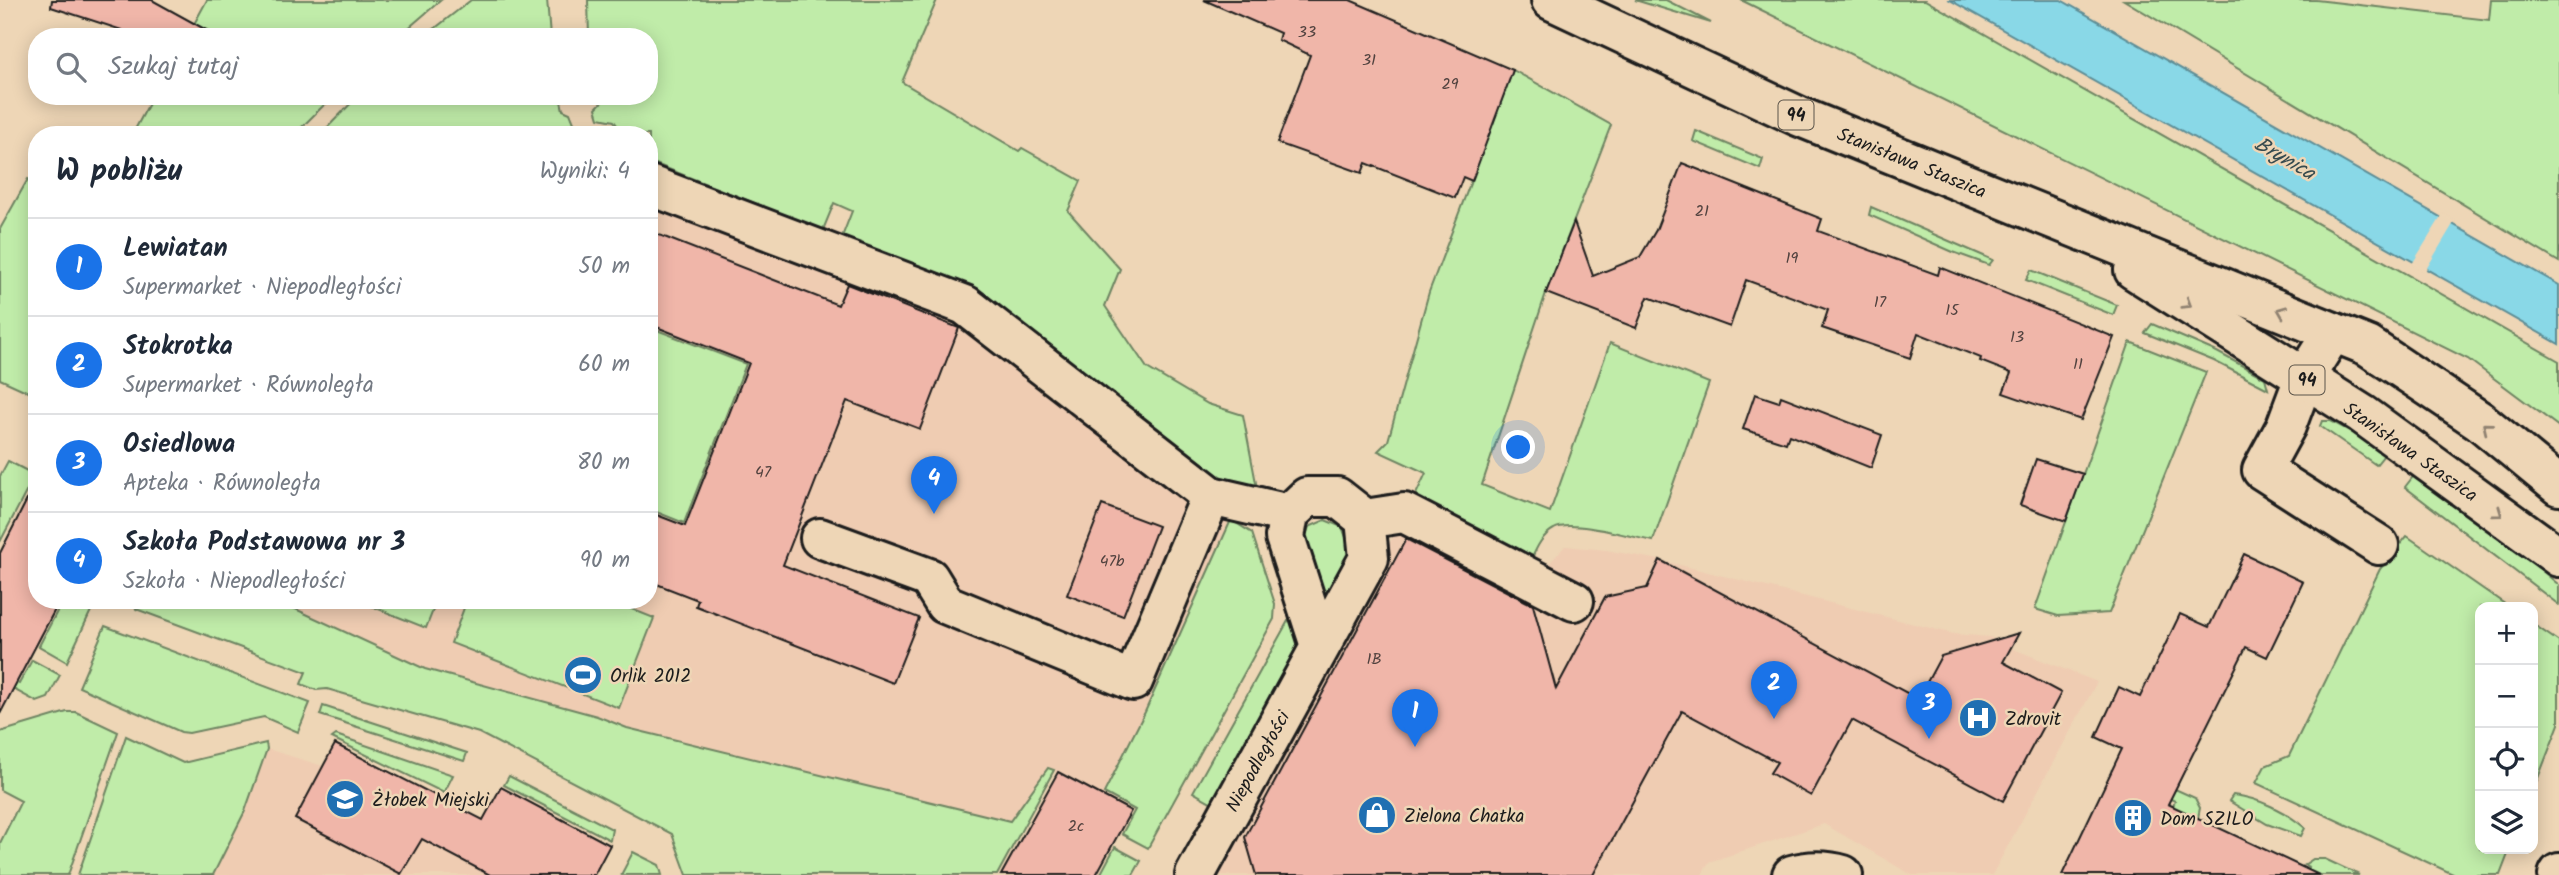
<!DOCTYPE html>
<html lang="pl">
<meta charset="utf-8">
<style>
:root{--surface:#fff;--page:#f6f6f7;--text:#1f2937;--muted:#747a83;--line:#e0e1e3;--accent:#1a73e8}
body{margin:0;font-family:Kalam,sans-serif;background:var(--page);color:var(--text)}
.controls{position:absolute;right:21px;bottom:21px;display:grid;overflow:hidden;border-radius:14px;box-shadow:0 4px 18px #0003}
.controls button{width:63px;height:63px;display:grid;place-items:center;padding:0;border:0;border-bottom:2px solid var(--line);background:var(--surface);color:var(--text);font:35px sans-serif}
.you{position:absolute;left:1519px;top:448px;width:24px;height:24px;margin:-18px;border:5px solid #fff;border-radius:50%;background:#1a73e8;box-shadow:0 0 0 10px #1a73e833}
.badge{display:grid;place-items:center;width:46px;height:46px;border-radius:50%;background:var(--accent);color:#fff;font-size:23px;font-weight:700}
.pin{position:absolute;translate:-50% -58px;filter:drop-shadow(0 2px 4px #0008)}
.pin::after{content:'';position:absolute;top:37px;width:24px;height:21px;background:inherit;clip-path:polygon(0 0,100% 0,50% 100%)}
.list{margin:0;padding:0;list-style:none}
h2{display:flex;justify-content:space-between;align-items:center;height:91px;margin:0;padding:0 28px;font-size:30px}
h2 small{font-size:23px;font-weight:400;color:var(--muted)}
.list li{display:grid;grid-template-columns:46px 1fr auto;gap:21px;align-items:center;box-sizing:border-box;height:98px;padding:0 28px;border-top:2px solid var(--line)}
.list b{display:block;font-size:26px;white-space:nowrap}
.list p{margin:0;font-size:23px;white-space:nowrap;color:var(--muted)}
.list em{font-size:23px;font-style:normal;color:var(--muted)}
.icon{flex:none;width:38px;height:38px;fill:none;stroke:currentColor;stroke-width:2;stroke-linecap:round;stroke-linejoin:round}
.map{position:relative;flex:none;width:2559px;height:875px;overflow:hidden}
.search{position:absolute;background:var(--surface);box-shadow:0 4px 18px #0003;left:28px;top:28px;width:630px;height:77px;display:flex;align-items:center;gap:18px;box-sizing:border-box;padding:0 24px;border-radius:28px;color:var(--muted);font-size:26px}
.panel{position:absolute;background:var(--surface);box-shadow:0 4px 18px #0003;left:28px;top:126px;width:630px;height:483px;border-radius:28px}
.map>svg:first-child{display:block}
.built{fill:#efccb2}
.green{fill:#c0eca9;stroke:#6e8462;stroke-width:2}
.water{fill:#89d8e7;stroke:#5d8d96;stroke-width:2}
.pier{fill:#eed6b6}
.building{fill:#f0b6a9;stroke:#1c1c1c;stroke-width:2}
.lines{fill:none;stroke-linecap:round;stroke-linejoin:round}
.minor-casing{stroke:#1c1c1c;stroke-width:44}
.major-casing{stroke:#1c1c1c;stroke-width:44}
.minor{stroke:#eed6b6;stroke-width:38}
.major{stroke:#eed6b6;stroke-width:38}
.oneway{stroke:#908271}
.labels{text-anchor:middle;stroke-width:5;stroke-linejoin:round;paint-order:stroke}
.number-label{font-size:16px;fill:#51423f}
.shield{fill:#eed6b6;stroke:#5b544a;stroke-width:2}
.shield-label{font-size:18px;font-weight:bold;fill:#1c1c1c}
.street-label{font-size:19px;fill:#1c1c1c;stroke:#eed6b6}
.poi-label{font-size:19px;fill:#1c1c1c;stroke:#eed6b6;text-anchor:start}
.water-label{font-size:21px;font-style:italic;fill:#374b4f;stroke:#eed6b6}
</style>
<div class="map">
<svg width="2559" height="875" viewBox="0 0 2559 875">
<rect width="100%" height="100%" fill="#eed6b6"/>
<filter id="ink" filterUnits="userSpaceOnUse"><feTurbulence type="fractalNoise" baseFrequency=".0143" numOctaves="2"/><feDisplacementMap in="SourceGraphic" scale="14" xChannelSelector="R" yChannelSelector="G"/><feConvolveMatrix kernelMatrix="1 2 1 2 8 2 1 2 1" color-interpolation-filters="sRGB"/></filter>
<g filter="url(#ink)">
<g class="built">
<polygon points="649,203 960,323 1231,520 1145,712 1102,796 1048,768 1010,821 627,728 597,716 425,669 276,600 649,600"/>
<polygon points="1401,522 1526,589 1565,546 1606,550 1660,560 1954,634 1990,637 2016,650 2097,682 1992,875 1912,875 1824,824 1709,862 1702,875 1210,875"/>
<polygon points="335,744 482,820 501,787 610,845 594,875 213,875 245,811 267,749 323,766"/>
</g>
<g class="green">
<polygon points="207,0 441,0 398,37 187,37"/>
<polygon points="471,0 547,0 550,37 424,37"/>
<polygon points="588,0 937,0 902,82 1019,151 1022,148 1081,181 1068,211 1120,269 1105,306 1147,368 1208,404 1243,415 1257,488 1197,472 981,301 982,292 842,237 852,211 834,203 823,230 653,163 649,160 649,135 624,135 614,121 599,118 596,108 602,102 601,96 649,96 649,37 589,37"/>
<polygon points="1635,0 1666,0 1711,23"/>
<polygon points="1741,0 1925,0 2559,361 2559,427 2468,359"/>
<polygon points="2124,0 2316,0 2489,20 2491,0 2559,0 2559,262"/>
<path d="M1513,70L1611,125L1546,293L1482,485L1550,512L1610,343L1709,383L1653,541C1632,537 1571,519 1554,529C1542,535 1536,549 1531,560L1411,505L1426,473L1378,451L1388,441L1429,292Z"/>
<polygon points="153,96 333,96 294,135 132,135"/>
<polygon points="358,96 560,96 563,110 570,113 576,128 568,131 481,135 320,135"/>
<polygon points="1696,131 1763,159 1760,169 1693,141"/>
<polygon points="28,179 37,182 37,396 0,379 0,229"/>
<polygon points="1871,207 1993,260 1989,265 1953,252 1869,215"/>
<polygon points="2031,270 2117,305 2113,315 2026,280"/>
<polygon points="2152,324 2217,352 2265,378 2268,389 2214,361 2145,333"/>
<polygon points="649,327 746,364 684,523 649,509"/>
<polygon points="2130,342 2206,372 2109,613 2058,616 2035,609"/>
<polygon points="2322,421 2331,421 2387,451 2376,465 2320,426"/>
<polygon points="8,461 35,475 0,542 0,476"/>
<polygon points="2415,474 2495,531 2559,585 2559,605 2405,487"/>
<polygon points="1231,520 1252,533 1275,604 1274,619 1148,848 1122,834 1135,810 1104,793 1145,712"/>
<polygon points="1325,520 1342,527 1349,545 1351,561 1322,618 1303,543 1309,527"/>
<polygon points="2407,536 2509,607 2480,607 2480,849 2510,849 2500,875 2455,875 2256,783 2265,766 2289,756 2380,569"/>
<polygon points="63,600 96,600 67,662 39,646"/>
<polygon points="134,600 276,600 425,669 597,716 627,728 1010,821 1048,768 1054,770 997,875 687,875 672,834 479,733 327,689 316,690 301,684 306,672 136,609"/>
<polygon points="356,600 437,600 426,628"/>
<polygon points="467,600 609,600 654,618 619,708 451,643"/>
<polygon points="1293,612 1303,639 1218,806 1193,792"/>
<polygon points="2533,624 2559,642 2559,724 2533,791"/>
<polygon points="105,626 310,703 298,732 264,717 189,733 181,732 79,687"/>
<polygon points="32,660 60,675 48,698 37,702 0,682 0,675 19,684"/>
<polygon points="323,706 467,753 464,761 320,715"/>
<polygon points="67,712 76,712 118,732 68,875 0,875 0,843 21,801 0,790 0,732"/>
<polygon points="336,735 453,775 444,793 332,738"/>
<polygon points="126,736 183,763 266,743 267,749 245,811 213,875 78,875"/>
<polygon points="2122,765 2195,798 2200,808 2197,823 2171,812 2175,801 2112,770"/>
<polygon points="509,776 612,829 610,840 504,785"/>
<path d="M2233,795C2259,798 2285,811 2305,828L2301,836L2267,824L2229,801Z"/>
<polygon points="1115,847 1141,861 1133,875 1100,875"/>
<polygon points="633,852 659,865 662,875 621,875"/>
<polygon points="2313,859 2325,859 2359,875 2306,875 2309,867 2304,865"/>
</g>
<polygon class="water" points="1950,0 2061,0 2559,285 2559,344"/>
<polygon class="pier" points="2443,214 2455,221 2425,271 2412,264"/>
<g class="building">
<polygon points="52,0 152,0 219,37 119,37 122,30 51,7"/>
<polygon points="1204,0 1350,0 1513,70 1472,181 1463,177 1455,198 1366,163 1362,173 1277,143 1310,55 1278,40 1280,33"/>
<polygon points="1682,163 1822,219 1818,231 1938,275 1940,267 2114,337 2081,420 2003,393 2011,373 1980,361 1981,358 1918,333 1910,358 1822,328 1828,310 1746,280 1730,327 1648,297 1636,328 1546,293 1574,222 1593,276 1640,257 1656,230"/>
<polygon points="649,231 838,305 847,284 959,328 920,429 847,401 783,565 919,618 893,683 696,606 698,600 649,581 649,512 685,526 749,363 649,324"/>
<polygon points="1755,394 1779,402 1781,396 1882,435 1871,468 1789,435 1786,443 1743,429"/>
<polygon points="2036,459 2083,474 2066,521 2020,505"/>
<polygon points="37,480 37,600 60,600 0,714 0,553"/>
<polygon points="1102,505 1158,526 1123,616 1067,595"/>
<polygon points="1406,539 1533,605 1556,689 1605,597 1647,588 1660,560 1918,699 1941,656 2019,633 2003,662 2061,693 2003,801 1852,720 1811,796 1770,773 1777,762 1682,711 1593,875 1256,875 1245,837"/>
<polygon points="2244,554 2303,582 2267,657 2246,647 2168,804 2319,875 2062,875 2122,749 2096,737 2119,687 2140,697 2180,614 2209,627"/>
<polygon points="335,744 483,820 501,787 610,845 594,875 490,875 422,839 401,874 295,819"/>
<polygon points="1058,772 1131,811 1096,875 1001,875"/>
</g>
<g class="lines">
<defs>
<g id="minor">
<polyline points="649,185 965,305 1211,496 1289,514"/>
<polyline points="2333,332 2304,378 2286,426 2262,470 2379,545"/>
<polyline points="1365,519 1404,513 1574,601"/>
<polyline points="820,538 929,578 945,604 1133,681 1211,496"/>
<polyline points="1195,875 1369,558 1365,519 1337,497 1307,497 1289,514 1285,537 1320,646"/>
<path d="M1792,875C1808,870 1827,870 1843,875"/>
<polyline points="2558,875 2559,873"/>
</g>
<g id="major">
<polyline points="1551,0 1798,116 2368,346 2480,421 2559,486"/>
<polyline points="2134,270 2362,414 2559,557"/>
</g>
</defs>
<use href="#minor" class="minor-casing"/>
<use href="#major" class="major-casing"/>
<use href="#minor" class="minor"/>
<use href="#major" class="major"/>
</g>
<defs><path id="oneway-chevron" d="M-2-3.5L2.5 0L-2 3.5" fill="none" stroke-width="1.6" stroke-linecap="round" stroke-linejoin="round" transform="scale(1.75)"/></defs>
<g class="oneway">
<use href="#oneway-chevron" transform="translate(2187 304) rotate(32)"/>
<use href="#oneway-chevron" transform="translate(2282 311) rotate(-158)"/>
<use href="#oneway-chevron" transform="translate(2487 427) rotate(-141)"/>
<use href="#oneway-chevron" transform="translate(2498 513) rotate(36)"/>
</g>
</g>
<defs>
<symbol id="stadium-disc" viewBox="-11 -11 22 22"><circle r="9.5" fill="#1f6fb2" stroke="#eed6b6"/><path d="M0-5a6.5 5 0 1 0 0 10a6.5 5 0 1 0 0-10ZM-3.5-1.8h7v3.6h-7Z" fill="#fff"/></symbol>
<symbol id="hospital-disc" viewBox="-11 -11 22 22"><circle r="9.5" fill="#1f6fb2" stroke="#eed6b6"/><path d="M-5-5h3v3.5h4V-5h3V5h-3V1.5h-4V5h-3Z" fill="#fff"/></symbol>
<symbol id="school-disc" viewBox="-11 -11 22 22"><circle r="9.5" fill="#1f6fb2" stroke="#eed6b6"/><path d="M0-5L7-2L0 1L-7-2ZM-4 1L0 2.5L4 1V4Q0 6-4 4Z" fill="#fff"/></symbol>
<symbol id="shop-disc" viewBox="-11 -11 22 22"><circle r="9.5" fill="#1f6fb2" stroke="#eed6b6"/><path d="M-5-2.5h2.3a2.7 3.5 0 0 1 5.4 0H5L5.5 6h-11ZM-1.5-2.5h3a1.5 2.3 0 0 0-3 0Z" fill="#fff"/></symbol>
<symbol id="building-disc" viewBox="-11 -11 22 22"><circle r="9.5" fill="#1f6fb2" stroke="#eed6b6"/><path d="M-4-6H4V6H1V3H-1V6H-4ZM-2.5-4.3h1.7v1.8h-1.7ZM.8-4.3h1.7v1.8H.8ZM-2.5-1h1.7V.8h-1.7ZM.8-1h1.7V.8H.8Z" fill="#fff"/></symbol>
</defs>
<g fill-rule="evenodd">
<use href="#stadium-disc" x="561" y="653" width="44" height="44"/>
<use href="#hospital-disc" x="1956" y="696" width="44" height="44"/>
<use href="#school-disc" x="323" y="777" width="44" height="44"/>
<use href="#shop-disc" x="1355" y="793" width="44" height="44"/>
<use href="#building-disc" x="2111" y="796" width="44" height="44"/>
</g>
<g class="labels">
<g class="number-label">
<text x="1307" y="37">33</text>
<text x="1369" y="65">31</text>
<text x="1450" y="89">29</text>
<text x="1702" y="216">21</text>
<text x="1792" y="263">19</text>
<text x="1880" y="307">17</text>
<text x="1952" y="315">15</text>
<text x="2017" y="342">13</text>
<text x="2078" y="369">11</text>
<text x="763" y="477">47</text>
<text x="1112" y="566">47b</text>
<text x="1374" y="664">1B</text>
<text x="1076" y="831">2c</text>
</g>
<g class="shield">
<rect x="1778.5" y="100.5" width="35" height="29" rx="5"/>
<rect x="2289.5" y="365.5" width="35" height="29" rx="5"/>
</g>
<g class="shield-label">
<text x="1796" y="121">94</text>
<text x="2307" y="386">94</text>
</g>
<g class="street-label">
<text transform="translate(1912 162) rotate(22)" y="7">Stanisława Staszica</text>
<text transform="translate(2411 451) rotate(35)" y="7">Stanisława Staszica</text>
<text transform="translate(1257 761) rotate(-61)" y="7">Niepodległości</text>
</g>
<g class="poi-label">
<text x="610" y="682">Orlik 2012</text>
<text x="2005" y="725">Zdrovit</text>
<text x="372" y="806">Żłobek Miejski</text>
<text x="1404" y="822">Zielona Chatka</text>
<text x="2160" y="825">Dom SZILO</text>
</g>
<g class="water-label">
<text transform="translate(2285 158) rotate(30)" y="7">Brynica</text>
</g>
</g>
</svg>
<div class="controls">
<button>+</button>
<button>−</button>
<button><svg class="icon" aria-label="locate" viewBox="0 0 24 24"><circle cx="12" cy="12" r="6"/><path d="M12 2v4M12 18v4M2 12h4M18 12h4"/></svg></button>
<button><svg class="icon" aria-label="layers" viewBox="0 0 24 24"><path d="M12 4l9 5-9 5-9-5zM3 14l9 5 9-5"/></svg></button>
</div>
<div class="you"></div>
<div class="pin badge" style="left:1415px;top:747px">1</div>
<div class="pin badge" style="left:1774px;top:719px">2</div>
<div class="pin badge" style="left:1929px;top:739px">3</div>
<div class="pin badge" style="left:934px;top:514px">4</div>
<div class="search"><svg class="icon" aria-label="search" viewBox="0 0 24 24"><circle cx="10" cy="10" r="6"/><path d="M15 15l6 6"/></svg>Szukaj tutaj</div>
<section class="panel">
<h2>W pobliżu<small>Wyniki: 4</small></h2>
<ul class="list">
<li><span class="badge">1</span><div><b>Lewiatan</b><p>Supermarket · Niepodległości</p></div><em>50 m</em></li>
<li><span class="badge">2</span><div><b>Stokrotka</b><p>Supermarket · Równoległa</p></div><em>60 m</em></li>
<li><span class="badge">3</span><div><b>Osiedlowa</b><p>Apteka · Równoległa</p></div><em>80 m</em></li>
<li><span class="badge">4</span><div><b>Szkoła Podstawowa nr 3</b><p>Szkoła · Niepodległości</p></div><em>90 m</em></li>
</ul>
</section>
</div>
